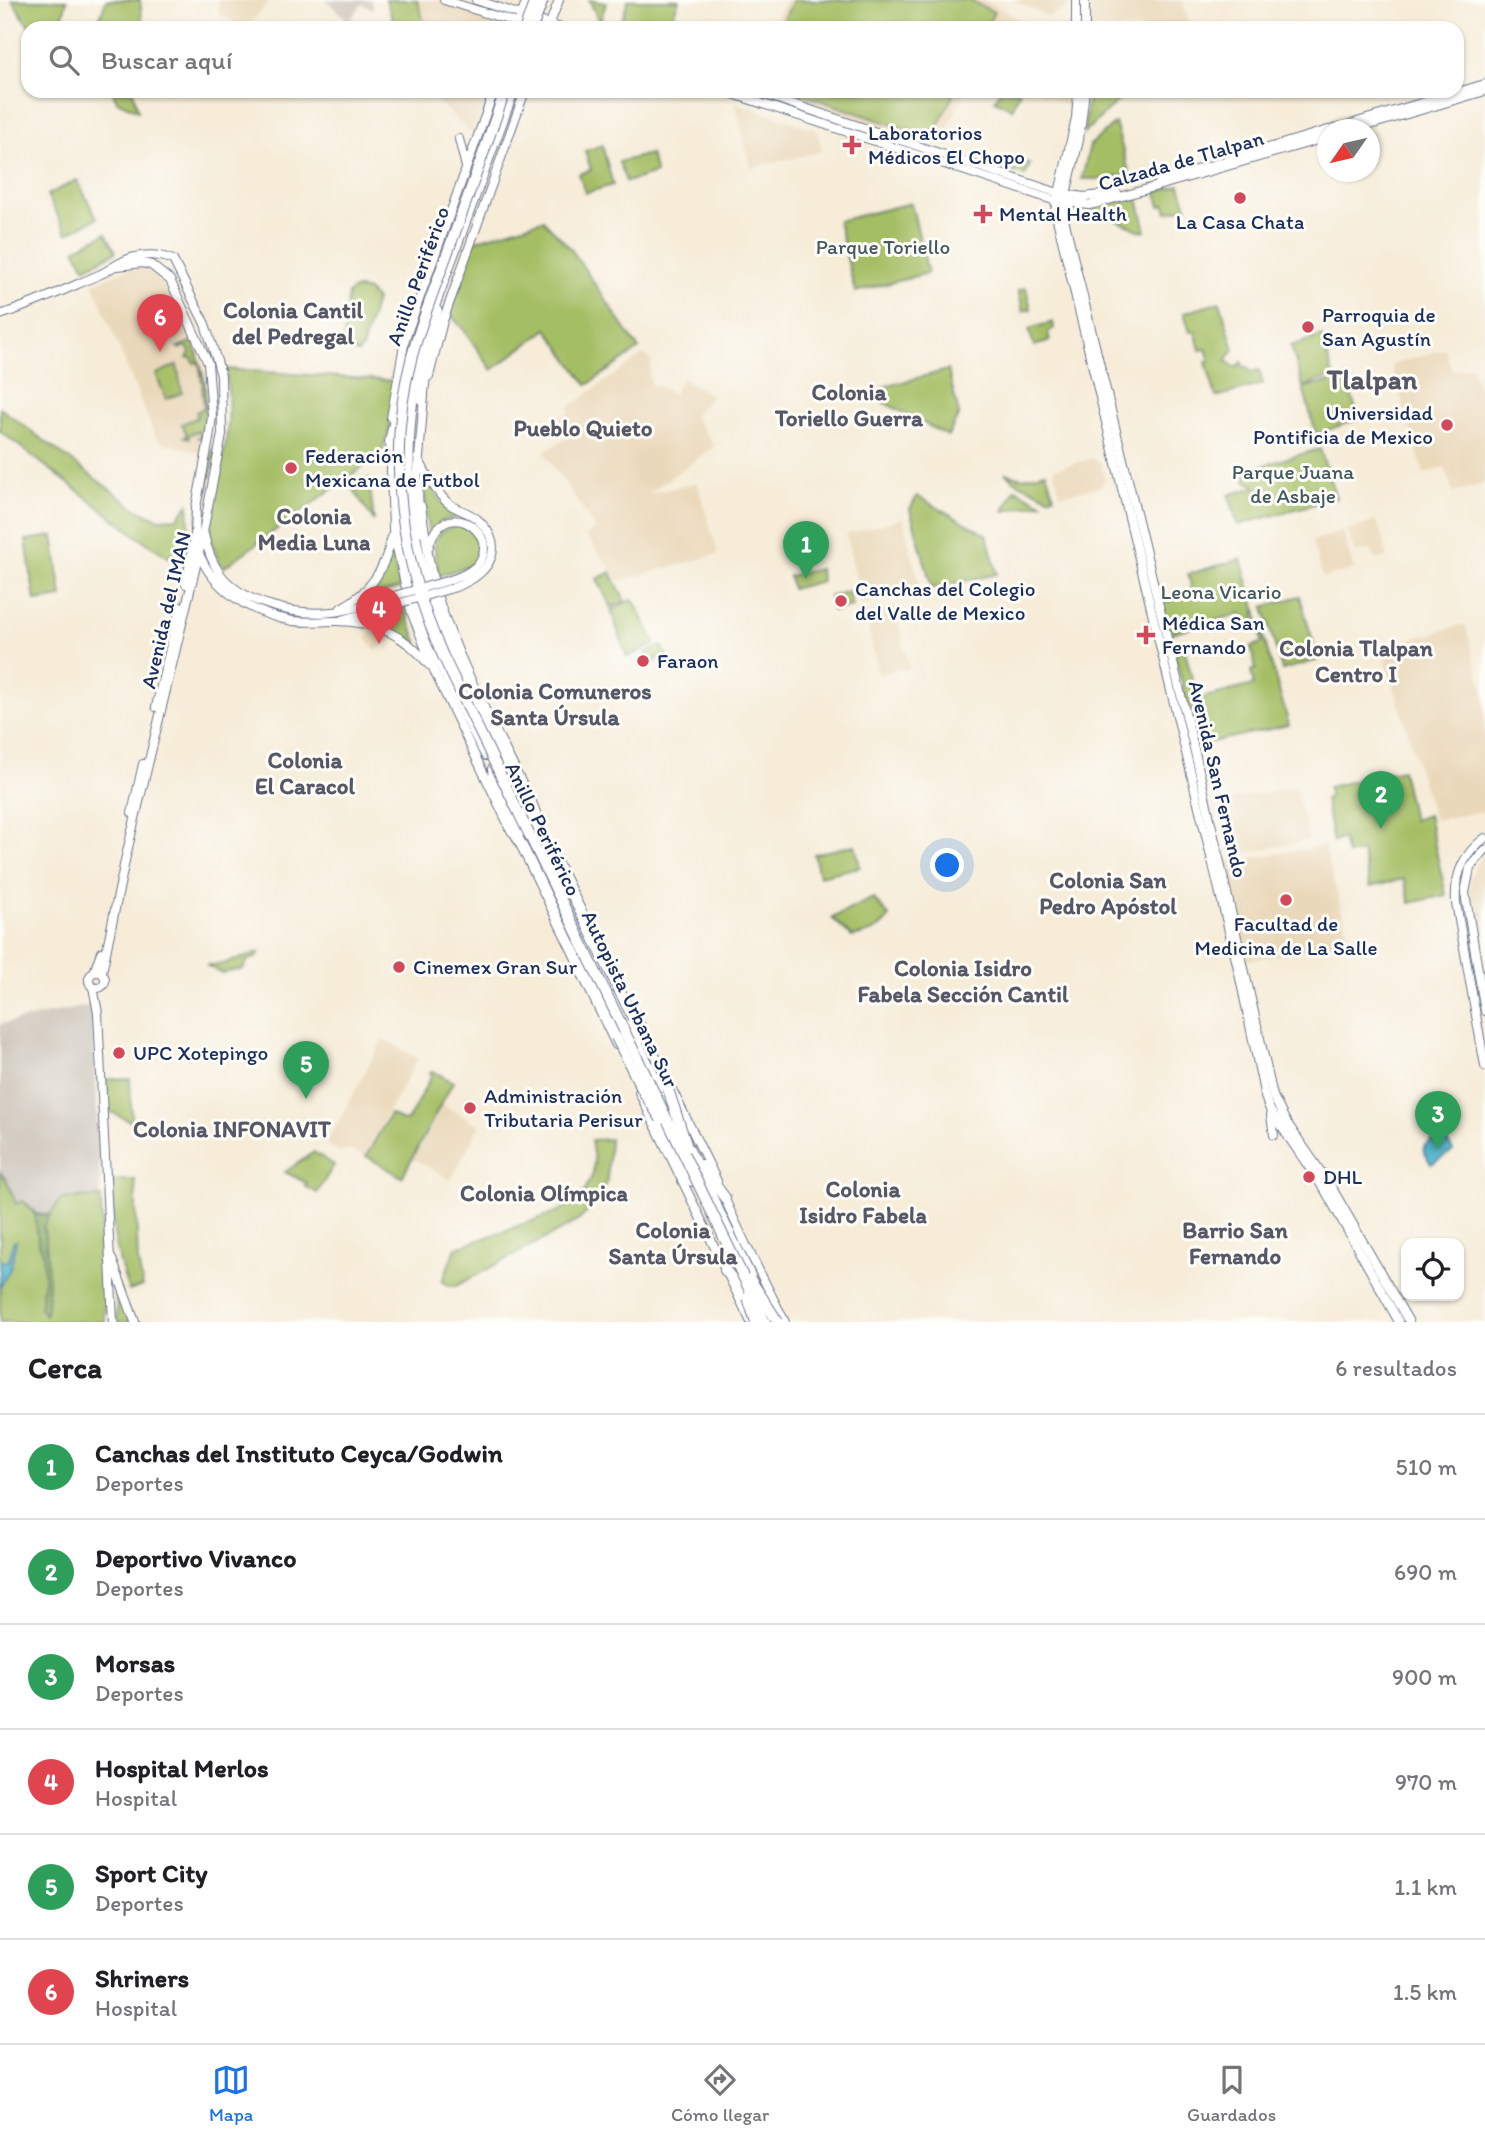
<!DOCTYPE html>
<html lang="es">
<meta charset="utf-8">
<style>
:root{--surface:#fff;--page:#f6f6f6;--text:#202124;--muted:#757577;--line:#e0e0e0;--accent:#1a73e8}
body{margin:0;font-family:Itim,sans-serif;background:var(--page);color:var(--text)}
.controls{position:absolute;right:21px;bottom:21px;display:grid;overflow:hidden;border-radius:14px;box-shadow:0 2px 5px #0004}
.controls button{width:63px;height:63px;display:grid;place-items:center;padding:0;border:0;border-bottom:2px solid var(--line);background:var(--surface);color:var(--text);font:35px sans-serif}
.compass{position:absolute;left:1317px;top:119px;width:63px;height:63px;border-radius:50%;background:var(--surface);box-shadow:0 2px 5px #0004;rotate:236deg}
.you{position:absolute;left:948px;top:866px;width:24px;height:24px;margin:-18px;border:5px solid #fff;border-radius:50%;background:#1a73e8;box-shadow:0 0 0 10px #1a73e833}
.badge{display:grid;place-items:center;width:46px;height:46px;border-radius:50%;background:var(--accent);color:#fff;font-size:23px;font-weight:700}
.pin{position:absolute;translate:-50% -58px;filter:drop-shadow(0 2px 4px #0008)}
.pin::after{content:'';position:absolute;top:37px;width:24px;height:21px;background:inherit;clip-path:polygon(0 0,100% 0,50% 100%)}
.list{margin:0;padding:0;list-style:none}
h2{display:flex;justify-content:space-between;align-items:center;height:91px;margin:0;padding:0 28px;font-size:30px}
h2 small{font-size:23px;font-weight:400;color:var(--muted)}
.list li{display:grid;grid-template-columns:46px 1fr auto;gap:21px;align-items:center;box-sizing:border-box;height:105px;padding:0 28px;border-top:2px solid var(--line)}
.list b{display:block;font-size:26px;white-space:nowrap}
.list p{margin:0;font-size:23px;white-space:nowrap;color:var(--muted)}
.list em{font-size:23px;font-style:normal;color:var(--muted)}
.icon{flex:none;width:38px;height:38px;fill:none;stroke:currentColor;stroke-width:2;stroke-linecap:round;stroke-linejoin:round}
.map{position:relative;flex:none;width:1485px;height:1322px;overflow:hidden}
.search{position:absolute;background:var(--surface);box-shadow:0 2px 5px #0004;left:21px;right:21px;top:21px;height:77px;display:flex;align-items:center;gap:18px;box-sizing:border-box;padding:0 24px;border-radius:21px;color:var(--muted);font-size:26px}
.sheet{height:721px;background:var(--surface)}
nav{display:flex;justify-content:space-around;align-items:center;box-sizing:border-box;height:98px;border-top:2px solid var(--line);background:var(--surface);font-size:19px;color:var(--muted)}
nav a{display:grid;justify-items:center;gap:4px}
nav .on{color:var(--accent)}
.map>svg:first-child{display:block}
.built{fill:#ead8ba}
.industrial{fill:#cac3b8}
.green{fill:#a4be64;stroke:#607661;stroke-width:2}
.forest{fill:#83a55a;stroke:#4f6a5c;stroke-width:2}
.water{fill:#4cb4ca;stroke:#347294;stroke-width:2}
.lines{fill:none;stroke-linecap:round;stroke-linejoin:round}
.major-casing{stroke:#687189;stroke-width:10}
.highway-casing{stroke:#687189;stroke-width:12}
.major{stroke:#fff;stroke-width:8}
.highway{stroke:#fff;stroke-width:10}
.major-bridge-casing{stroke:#687189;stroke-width:10;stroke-linecap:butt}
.highway-bridge-casing{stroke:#687189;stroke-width:12;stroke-linecap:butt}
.major-bridge{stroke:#fff;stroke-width:8}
.highway-bridge{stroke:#fff;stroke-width:10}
.poi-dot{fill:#d1495b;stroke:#fdfcf7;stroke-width:2.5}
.labels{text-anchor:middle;stroke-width:6;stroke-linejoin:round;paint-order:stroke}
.poi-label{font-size:21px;fill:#1b2f5e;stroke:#fdfcf7;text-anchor:start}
.street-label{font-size:21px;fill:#1b2f5e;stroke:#fdfcf7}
.park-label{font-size:21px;fill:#445a60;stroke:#fdfcf7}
.neighbourhood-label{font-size:23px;font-weight:bold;fill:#565868;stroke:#fdfcf7}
.district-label{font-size:28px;font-weight:bold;fill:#565868;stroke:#fdfcf7}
</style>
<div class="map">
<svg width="1485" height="1322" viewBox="0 0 1485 1322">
<rect width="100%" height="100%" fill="#fdfcf7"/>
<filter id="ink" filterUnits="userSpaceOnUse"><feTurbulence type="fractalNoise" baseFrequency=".0143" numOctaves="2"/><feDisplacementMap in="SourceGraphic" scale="14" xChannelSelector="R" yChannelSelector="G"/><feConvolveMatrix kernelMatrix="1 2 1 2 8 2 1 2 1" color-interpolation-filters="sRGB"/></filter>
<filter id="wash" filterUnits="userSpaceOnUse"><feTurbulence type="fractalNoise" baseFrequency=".00686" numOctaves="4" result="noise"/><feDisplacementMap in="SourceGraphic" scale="28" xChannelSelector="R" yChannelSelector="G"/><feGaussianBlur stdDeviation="1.57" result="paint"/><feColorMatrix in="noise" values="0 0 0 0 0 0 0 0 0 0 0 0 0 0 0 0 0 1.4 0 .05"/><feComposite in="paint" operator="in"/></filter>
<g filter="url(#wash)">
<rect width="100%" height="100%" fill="#f6ecd8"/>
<g class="built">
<polygon points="218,0 270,0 252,22 246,25 237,24 219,14"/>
<polygon points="386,0 440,0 516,25 515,28 396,28"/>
<polygon points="786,0 984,0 1004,10 1022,22 1074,28 772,28"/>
<polygon points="1013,0 1071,0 1071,1 1065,9 1048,17"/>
<polygon points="1090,0 1182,0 1191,28 1090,28"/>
<polygon points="426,91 480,91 486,108 474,136"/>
<polygon points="768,91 965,91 940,146"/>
<polygon points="1036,91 1073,91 1072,108"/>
<polygon points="735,102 817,130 822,151 751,168"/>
<polygon points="135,266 146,267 158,276 194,340 203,364 207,389 203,454 161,442 155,436 93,283"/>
<polygon points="1445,349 1452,371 1471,366 1485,404 1485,483 1453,493 1445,467 1424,474 1391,365"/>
<polygon points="644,354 652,361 649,377 652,385 658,385 673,394 682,378 713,395 693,416 715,446 647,494 697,483 718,554 620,581 586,536 596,529 544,452 570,436 559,419 570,412 569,407"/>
<polygon points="1093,458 1102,464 1105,481 1100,487 1060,495 1054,469"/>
<polygon points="903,518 920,589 862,604 846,534"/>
<polygon points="1377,521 1388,557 1375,560 1371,549 1355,553 1347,530"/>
<polygon points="1343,531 1354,569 1323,578 1312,541"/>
<polygon points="895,607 909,668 878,674 865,614"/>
<polygon points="1465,624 1485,696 1485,811 1434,820 1382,647"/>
<polygon points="377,629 395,637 376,651 366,637"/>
<polygon points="1295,788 1309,840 1234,855 1226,817 1213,819 1209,803"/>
<polygon points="1324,846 1350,941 1245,961 1224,862"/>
<polygon points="1485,855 1485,974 1470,894 1470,881 1476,865"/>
<polygon points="383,1039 418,1058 364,1155 351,1151 339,1151 326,1144"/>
<polygon points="443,1105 480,1125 451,1180 414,1159"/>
</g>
<g class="industrial">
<polygon points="326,0 371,0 374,10 362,4 349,21"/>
<polygon points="92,1005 101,1197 61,1199 50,1215 36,1214 23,1201 16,1204 7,1181 0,1172 0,1024"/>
</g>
<g class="green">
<polygon points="12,0 67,0 60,28 30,28"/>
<polygon points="106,0 140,0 143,28 96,28"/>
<polygon points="386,0 417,0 426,28 396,28"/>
<polygon points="589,0 606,3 600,22"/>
<polygon points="628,0 679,0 668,28 634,28 621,23"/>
<polygon points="793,0 969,0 994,12 986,28 780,28"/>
<polygon points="112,91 133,91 138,111 117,101"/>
<polygon points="792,91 955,91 932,138"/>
<polygon points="1000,91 1020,91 1012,109 995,100"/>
<polygon points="1088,91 1119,91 1121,98 1084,133"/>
<polygon points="1115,123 1130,175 1106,179 1082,179 1090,145"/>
<polygon points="602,145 613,185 585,193 579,174 591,170 585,151"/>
<polygon points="650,154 656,173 626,182 619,162"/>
<polygon points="1017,158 1030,164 1025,176 1012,171"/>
<polygon points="77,180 97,218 67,234 47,195"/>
<polygon points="1180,185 1187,207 1167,212 1165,205 1160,206 1156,192"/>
<polygon points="1137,194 1146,231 1143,232 1087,207"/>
<polygon points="911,203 928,273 855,292 838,221"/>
<polygon points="543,220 571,249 639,349 587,385 547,329 492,370 464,330 449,313 474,241"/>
<polygon points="106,233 116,252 85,268 75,249"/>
<polygon points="1026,288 1031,309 1023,311 1018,290"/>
<polygon points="360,289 368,291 376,300 362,349 358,353 346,349 343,344 348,294 353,290"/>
<polygon points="1220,302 1234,349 1226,361 1237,368 1242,362 1244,367 1248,367 1250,372 1259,370 1263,384 1216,397 1206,362 1210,361 1206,349 1200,350 1195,331 1190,332 1184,313"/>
<polygon points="1053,322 1054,328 1048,332 1050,341 1034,346 1029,329"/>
<polygon points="1322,336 1333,376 1303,387 1291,346"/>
<polygon points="191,342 194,343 205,382 202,382 199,362 194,363 192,358 187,358 190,353 188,348 184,346 180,349 177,347"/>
<polygon points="177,365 182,393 166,399 156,374"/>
<path d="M226,369L396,381L389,430L382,453L223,568C196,525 220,486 226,440C230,417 229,393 226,369Z"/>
<polygon points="948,370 959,414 948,436 877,399 883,387"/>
<polygon points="1346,378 1359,419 1316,434 1303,388"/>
<polygon points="205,384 206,402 203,438 197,438 201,436 199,431 188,435 189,438 184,437 187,435 182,424 198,417 196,412 204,408 202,385"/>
<polygon points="0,408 135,508 158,519 177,518 189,504 188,570 138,537 0,431"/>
<polygon points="212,449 217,449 197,532 198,509"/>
<polygon points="1320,449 1336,498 1238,525 1229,495 1256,487 1245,480 1248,476 1243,474 1256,470 1256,467"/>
<polygon points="1046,472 1054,496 1048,497 1015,481 1005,473 1022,478"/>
<polygon points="423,475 444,505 459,516 440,522 428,535"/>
<polygon points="369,478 374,521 353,489"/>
<polygon points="1015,489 1042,503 1004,511"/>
<polygon points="917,496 987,535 997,574 932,588 910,509"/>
<path d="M459,524C480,533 482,544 474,564L438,576L434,542L442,531Z"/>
<polygon points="53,536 62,597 35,601 26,540"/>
<polygon points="392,552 400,588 350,604 378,582"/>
<polygon points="1241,559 1289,725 1197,745 1174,652 1185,650 1197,699 1254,685 1251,671 1256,669 1251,647 1262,643 1256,609 1254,616 1256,625 1246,627 1242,613 1168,634 1160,604 1193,594 1188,574"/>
<polygon points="819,569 822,581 792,589 789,576"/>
<polygon points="611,572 625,601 611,607 597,579"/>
<polygon points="848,591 852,606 833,611 830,597"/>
<polygon points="1300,596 1318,660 1282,670 1264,607"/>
<polygon points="633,599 656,644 627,657 611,610"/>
<path d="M404,608L421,651C404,634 383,623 358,622Z"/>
<polygon points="662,646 667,655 650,663 645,653"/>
<polygon points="1402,770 1413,820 1428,815 1446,895 1410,903 1404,879 1370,887 1362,852 1347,855 1343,838 1333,842 1325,799 1330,796 1328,787"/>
<polygon points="855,845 860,867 819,876 814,854"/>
<path d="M873,898L889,916C883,930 866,934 852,937L832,918Z"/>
<path d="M259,953L256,958L248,960L243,969L222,973L206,965C226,966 240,957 259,953Z"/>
<polygon points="433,1071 453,1082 402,1177 366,1156 390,1114 403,1121 408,1120 432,1075 430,1072"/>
<polygon points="106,1079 130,1079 132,1122 107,1110"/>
<polygon points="610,1139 607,1182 589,1210 578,1221 456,1286 450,1286 442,1281 456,1248 557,1212 574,1202 584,1192 593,1174 594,1160 591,1140"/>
<polygon points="314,1152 334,1165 317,1193 305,1186 307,1183 285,1172"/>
<polygon points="0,1172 7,1181 16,1204 23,1201 36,1214 50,1215 61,1199 101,1197 105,1322 0,1322"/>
<path d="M111,1180H135L138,1262L143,1286L129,1291C114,1250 112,1224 111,1180Z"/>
<polygon points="118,1285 132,1322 117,1322 116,1287"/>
</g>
<path class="forest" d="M26,1203L36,1214L50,1215L43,1227C48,1240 50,1303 45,1315L40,1307L44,1280L43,1253L38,1242L35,1215Z"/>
<g class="water">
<polygon points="1443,1134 1453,1151 1431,1164 1423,1150 1425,1148 1424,1146"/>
<polygon points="16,1241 11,1267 0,1288 0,1259 2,1262 9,1261 13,1242"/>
</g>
</g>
<g filter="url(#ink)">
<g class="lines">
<defs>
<g id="major">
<polyline points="444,0 531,27"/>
<polyline points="476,0 561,28"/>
<polyline points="1076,0 1076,28"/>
<polyline points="1085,0 1085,28"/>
<polyline points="520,19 527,0"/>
<polyline points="548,28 559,0"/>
<polyline points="724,91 1056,201 1089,205 1102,202 1328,137"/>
<polyline points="754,91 1058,193 1084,197 1117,193"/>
<polyline points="1078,91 1076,118 1055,211 1237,964 1265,1097 1270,1110 1326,1192 1399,1322"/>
<polyline points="1085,91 1079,140 1062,211 1194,748 1273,1096 1285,1120 1332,1188 1409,1322"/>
<polyline points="1330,130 1485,84"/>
<polyline points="1353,130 1485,91"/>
<polyline points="459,139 466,167"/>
<polyline points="1159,181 1328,130"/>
<polyline points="118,266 142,263 151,265 170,280 208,363 212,416 209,439 196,507 195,535 186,584"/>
<path d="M0,315C35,304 68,288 101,274C113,268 123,259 135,257C148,254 161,255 173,260L205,324L217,361L221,376L222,434L199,553L126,856L102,972"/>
<polyline points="429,376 443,321 525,91"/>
<polyline points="391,418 405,339 494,91"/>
<polyline points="390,438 393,530 411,611 435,673 512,832"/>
<path d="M418,458C426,474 435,491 448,503C457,510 469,512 477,519C512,550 483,580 449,589"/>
<polyline points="417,483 424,395"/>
<path d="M421,506C426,538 429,570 439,601C461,668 500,737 530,800"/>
<path d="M204,534C207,549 212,563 221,575C244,604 296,616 332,612C351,611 371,602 390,597"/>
<path d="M429,546C446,482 530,555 450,580"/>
<path d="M198,551C213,591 253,614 293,621C308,623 322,621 336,621C374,621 406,635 429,665"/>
<path d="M341,608C371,592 385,569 392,536"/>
<polyline points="342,620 393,605"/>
<polyline points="156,707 180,607"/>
<polyline points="132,813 143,764"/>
<path d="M1485,838C1463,854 1454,876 1456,903L1485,1066"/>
<polyline points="1485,850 1470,868 1465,893 1485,1011"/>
<polyline points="94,972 101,952"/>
<polyline points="581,972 616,1045"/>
<circle cx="97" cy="980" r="8"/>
<polyline points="93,987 98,1013 113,1322"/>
<polyline points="633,1010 717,1181"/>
<polyline points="639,1092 751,1322"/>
<polyline points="1271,1116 1274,1135"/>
<polyline points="722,1193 746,1245 785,1322"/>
<polyline points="112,1259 135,1322"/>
</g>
<g id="highway">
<path d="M513,91L425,331C399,437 403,532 443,634L674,1119"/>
<polyline points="422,400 429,346 437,311"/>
<polyline points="390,442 401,392"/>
<polyline points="417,479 418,531"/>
<path d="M395,484C397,583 441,669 486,755"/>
<polyline points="493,769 494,779 519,833"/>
<polyline points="528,795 543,833"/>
<polyline points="509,826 514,831 524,850 585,975"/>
<polyline points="587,964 623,1043"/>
<polyline points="658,1113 692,1181"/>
<polyline points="685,1142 755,1286"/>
<polyline points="701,1165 725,1198"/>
<polyline points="725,1270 736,1283 751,1307"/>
</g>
</defs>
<use href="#major" class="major-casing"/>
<use href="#highway" class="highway-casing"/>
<use href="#major" class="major"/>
<use href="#highway" class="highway"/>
<defs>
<g id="major-bridge">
<polyline points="390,597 450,580"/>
<polyline points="393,605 449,589"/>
</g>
<g id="highway-bridge">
<polyline points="525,28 534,3"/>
<polyline points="532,28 543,0"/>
<path d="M505,91C487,143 469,195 450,246C437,282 422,319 412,356C385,456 401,563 443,656L765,1322"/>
<polyline points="547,843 633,1018"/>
<polyline points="616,1037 644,1093 661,1119"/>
<polyline points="668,1089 687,1147"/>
<polyline points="750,1279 778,1322"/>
<polyline points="748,1298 756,1322"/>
</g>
</defs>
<use href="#major-bridge" class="major-bridge-casing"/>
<use href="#highway-bridge" class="highway-bridge-casing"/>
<use href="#major-bridge" class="major-bridge"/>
<use href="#highway-bridge" class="highway-bridge"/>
</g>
</g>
<g class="poi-dot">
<path d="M848.5 134.5h7v7h7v7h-7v7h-7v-7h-7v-7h7z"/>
<circle cx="1240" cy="198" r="7"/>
<path d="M979.5 203.5h7v7h7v7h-7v7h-7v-7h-7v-7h7z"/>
<circle cx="1308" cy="327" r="7"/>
<circle cx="1447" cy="425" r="7"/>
<circle cx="291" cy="468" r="7"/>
<circle cx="841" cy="601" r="7"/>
<path d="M1142.5 624.5h7v7h7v7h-7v7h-7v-7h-7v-7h7z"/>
<circle cx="643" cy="661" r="7"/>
<circle cx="1286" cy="900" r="7"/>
<circle cx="399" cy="967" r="7"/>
<circle cx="119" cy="1053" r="7"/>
<circle cx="470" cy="1108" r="7"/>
<circle cx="1309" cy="1177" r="7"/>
</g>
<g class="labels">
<g class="poi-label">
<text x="868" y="140">Laboratorios<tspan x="868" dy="24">Médicos El Chopo</tspan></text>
<text x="999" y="221">Mental Health</text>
<text x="1240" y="229" text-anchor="middle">La Casa Chata</text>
<text x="1322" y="322">Parroquia de<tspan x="1322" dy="24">San Agustín</tspan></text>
<text x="1433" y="420" text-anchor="end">Universidad<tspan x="1433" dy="24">Pontificia de Mexico</tspan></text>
<text x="305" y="463">Federación<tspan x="305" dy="24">Mexicana de Futbol</tspan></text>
<text x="855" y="596">Canchas del Colegio<tspan x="855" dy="24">del Valle de Mexico</tspan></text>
<text x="1162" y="630">Médica San<tspan x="1162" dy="24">Fernando</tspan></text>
<text x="657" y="668">Faraon</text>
<text x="1286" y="931" text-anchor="middle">Facultad de<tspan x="1286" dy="24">Medicina de La Salle</tspan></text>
<text x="413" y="974">Cinemex Gran Sur</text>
<text x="133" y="1060">UPC Xotepingo</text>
<text x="484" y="1103">Administración<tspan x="484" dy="24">Tributaria Perisur</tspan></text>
<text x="1323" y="1184">DHL</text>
</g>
<g class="street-label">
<text transform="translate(1181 161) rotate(-16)" y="7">Calzada de Tlalpan</text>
<text transform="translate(418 276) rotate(-70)" y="7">Anillo Periférico</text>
<text transform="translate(166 610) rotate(-77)" y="7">Avenida del IMAN</text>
<text transform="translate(1218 779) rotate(77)" y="7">Avenida San Fernando</text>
<text transform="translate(543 829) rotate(64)" y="7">Anillo Periférico</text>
<text transform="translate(630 999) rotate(64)" y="7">Autopista Urbana Sur</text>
</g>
<g class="park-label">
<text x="883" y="254">Parque Toriello</text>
<text x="1293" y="479">Parque Juana<tspan x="1293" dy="24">de Asbaje</tspan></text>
<text x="1221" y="599">Leona Vicario</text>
</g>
<g class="neighbourhood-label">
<text x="293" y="318">Colonia Cantil<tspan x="293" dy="26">del Pedregal</tspan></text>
<text x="849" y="400">Colonia<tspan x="849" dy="26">Toriello Guerra</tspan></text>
<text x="583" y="436">Pueblo Quieto</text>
<text x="314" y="524">Colonia<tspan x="314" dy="26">Media Luna</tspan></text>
<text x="1356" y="656">Colonia Tlalpan<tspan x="1356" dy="26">Centro I</tspan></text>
<text x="555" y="699">Colonia Comuneros<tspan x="555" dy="26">Santa Úrsula</tspan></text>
<text x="305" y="768">Colonia<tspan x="305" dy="26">El Caracol</tspan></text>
<text x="1108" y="888">Colonia San<tspan x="1108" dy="26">Pedro Apóstol</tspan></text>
<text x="963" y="976">Colonia Isidro<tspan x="963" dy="26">Fabela Sección Cantil</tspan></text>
<text x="232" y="1137">Colonia INFONAVIT</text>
<text x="863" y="1197">Colonia<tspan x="863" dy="26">Isidro Fabela</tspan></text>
<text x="544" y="1201">Colonia Olímpica</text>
<text x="673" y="1238">Colonia<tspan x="673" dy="26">Santa Úrsula</tspan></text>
<text x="1235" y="1238">Barrio San<tspan x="1235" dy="26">Fernando</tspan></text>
</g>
<g class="district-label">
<text x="1372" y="389">Tlalpan</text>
</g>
</g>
</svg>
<div class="controls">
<button><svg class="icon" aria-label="locate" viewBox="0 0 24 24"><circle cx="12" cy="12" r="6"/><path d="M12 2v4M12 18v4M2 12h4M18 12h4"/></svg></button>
</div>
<svg class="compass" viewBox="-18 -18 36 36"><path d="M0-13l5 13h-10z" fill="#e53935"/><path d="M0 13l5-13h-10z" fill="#757577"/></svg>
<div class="you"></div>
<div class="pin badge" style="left:806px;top:579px;background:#2e9e5b">1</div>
<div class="pin badge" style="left:1381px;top:829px;background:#2e9e5b">2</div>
<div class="pin badge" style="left:1438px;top:1149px;background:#2e9e5b">3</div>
<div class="pin badge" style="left:379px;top:644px;background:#e0444e">4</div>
<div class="pin badge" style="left:306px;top:1099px;background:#2e9e5b">5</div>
<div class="pin badge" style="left:160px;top:352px;background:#e0444e">6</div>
<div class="search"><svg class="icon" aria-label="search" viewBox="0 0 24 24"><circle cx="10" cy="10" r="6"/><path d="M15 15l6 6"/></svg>Buscar aquí</div>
</div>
<section class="sheet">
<h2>Cerca<small>6 resultados</small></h2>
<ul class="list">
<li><span class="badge" style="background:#2e9e5b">1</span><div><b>Canchas del Instituto Ceyca/Godwin</b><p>Deportes</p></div><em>510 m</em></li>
<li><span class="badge" style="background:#2e9e5b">2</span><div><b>Deportivo Vivanco</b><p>Deportes</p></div><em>690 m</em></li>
<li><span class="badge" style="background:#2e9e5b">3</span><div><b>Morsas</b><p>Deportes</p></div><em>900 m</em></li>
<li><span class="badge" style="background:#e0444e">4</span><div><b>Hospital Merlos</b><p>Hospital</p></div><em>970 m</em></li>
<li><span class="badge" style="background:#2e9e5b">5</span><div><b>Sport City</b><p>Deportes</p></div><em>1.1 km</em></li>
<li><span class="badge" style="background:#e0444e">6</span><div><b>Shriners</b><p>Hospital</p></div><em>1.5 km</em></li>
</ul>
</section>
<nav>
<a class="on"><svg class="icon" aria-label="map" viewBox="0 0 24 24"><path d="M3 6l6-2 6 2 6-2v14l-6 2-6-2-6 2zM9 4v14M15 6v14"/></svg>Mapa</a>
<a><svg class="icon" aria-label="directions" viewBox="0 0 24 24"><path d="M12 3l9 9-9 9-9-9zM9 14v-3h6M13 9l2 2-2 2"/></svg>Cómo llegar</a>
<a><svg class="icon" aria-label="saved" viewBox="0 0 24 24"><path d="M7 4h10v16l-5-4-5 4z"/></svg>Guardados</a>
</nav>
